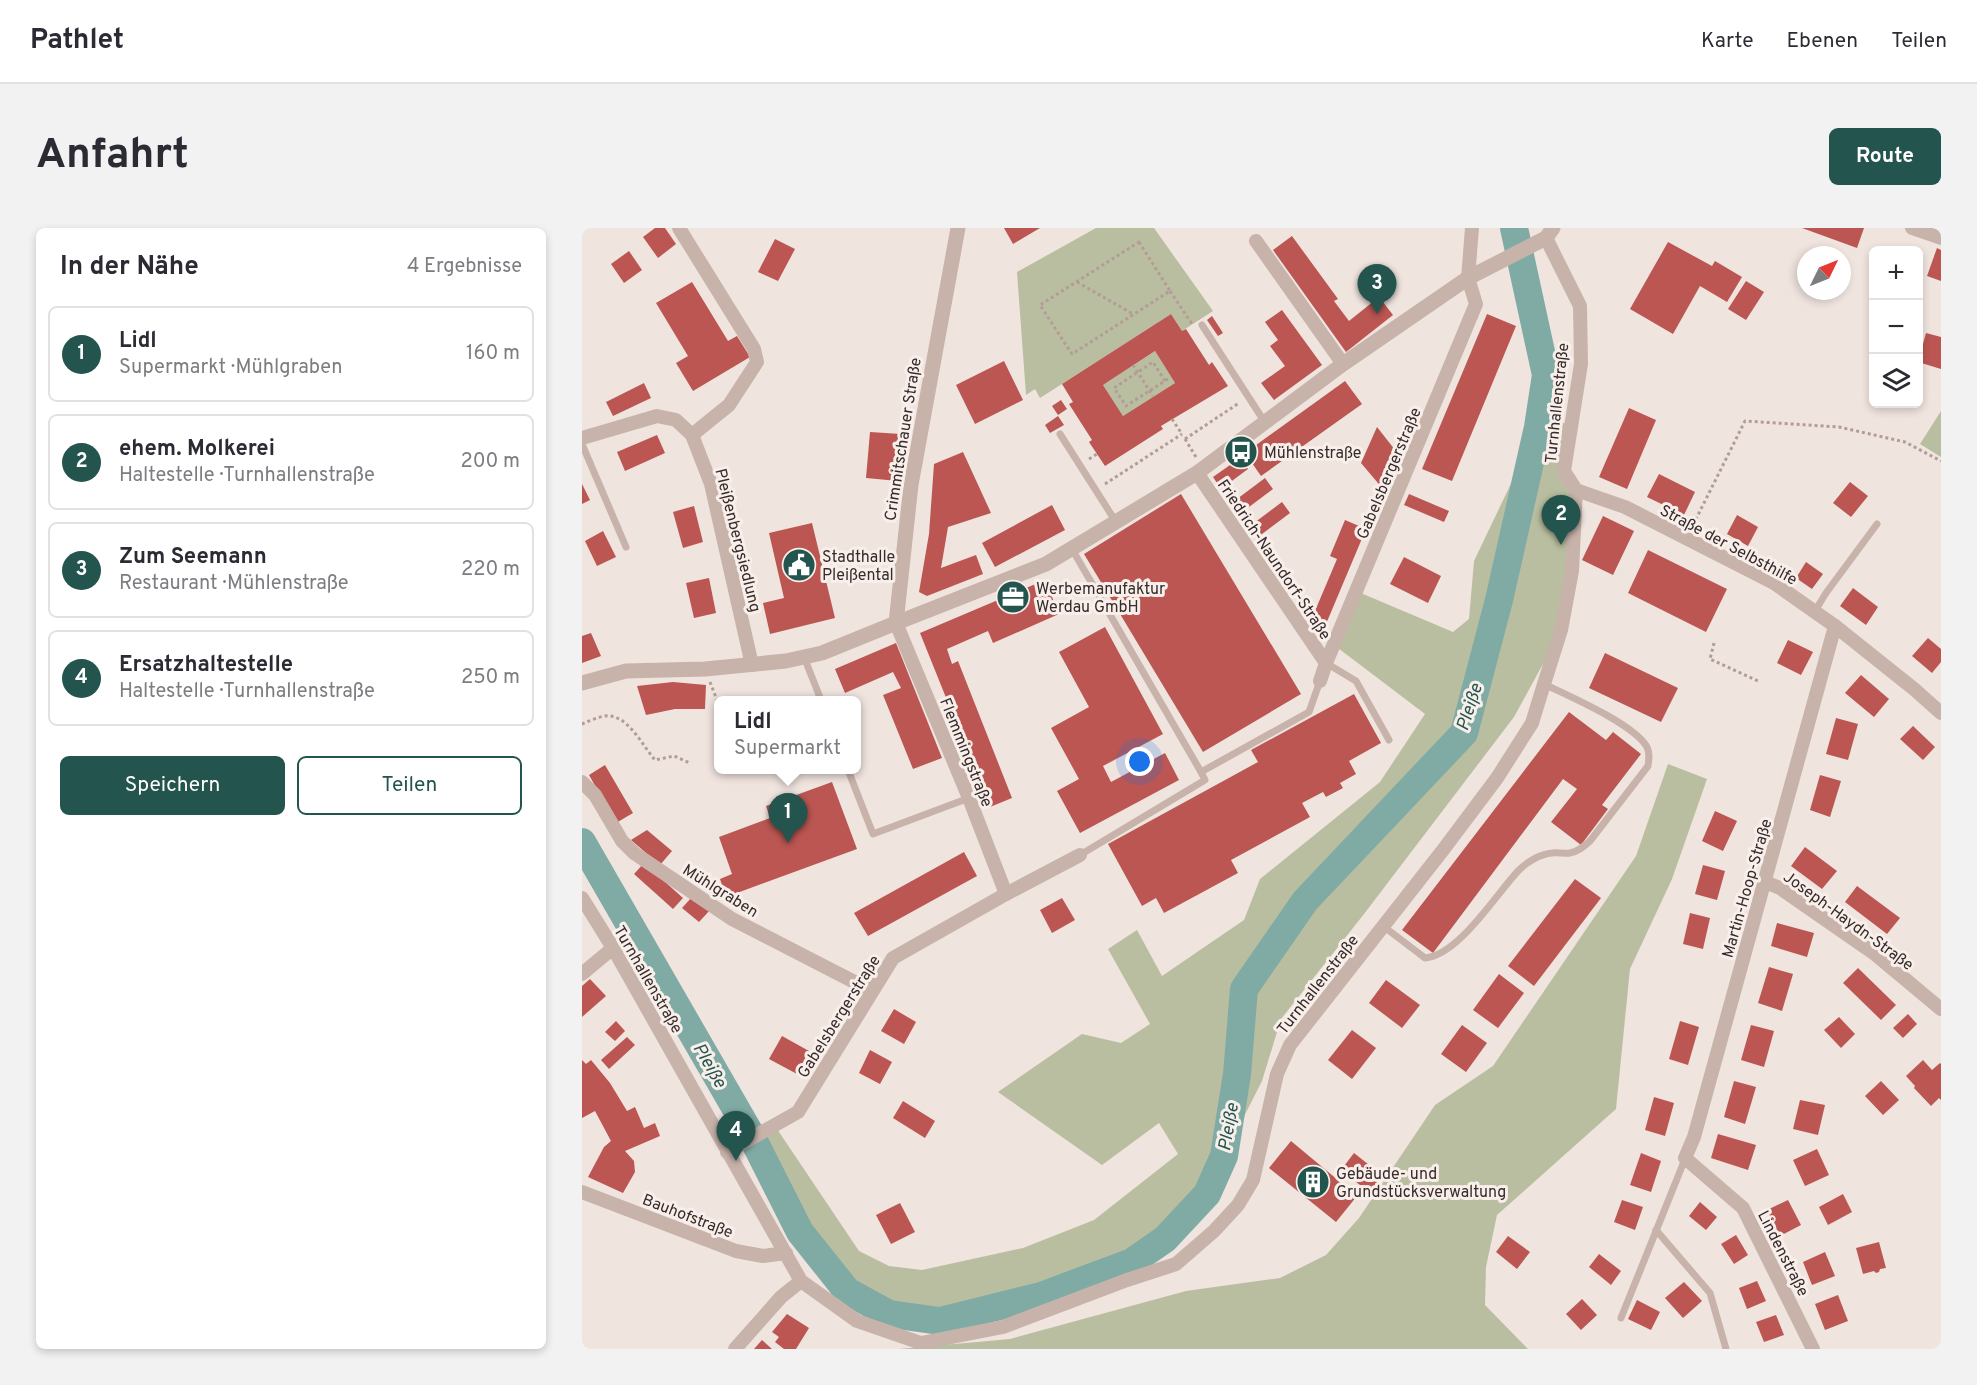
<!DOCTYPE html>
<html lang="de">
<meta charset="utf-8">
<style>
:root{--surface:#fff;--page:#f2f2f3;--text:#2b2b33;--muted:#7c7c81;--line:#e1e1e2;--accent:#23544d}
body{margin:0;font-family:Overpass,sans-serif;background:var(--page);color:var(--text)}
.controls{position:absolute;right:18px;top:18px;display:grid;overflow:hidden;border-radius:9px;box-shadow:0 3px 9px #0003}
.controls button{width:54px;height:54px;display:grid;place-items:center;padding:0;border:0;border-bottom:2px solid var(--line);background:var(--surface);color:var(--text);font:30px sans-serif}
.compass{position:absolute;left:1215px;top:18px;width:54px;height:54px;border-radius:50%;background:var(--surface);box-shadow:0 3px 9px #0003;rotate:47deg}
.you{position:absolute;left:558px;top:534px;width:21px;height:21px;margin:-15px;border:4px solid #fff;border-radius:50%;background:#1a73e8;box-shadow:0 0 0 9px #1a73e833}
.badge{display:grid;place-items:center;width:39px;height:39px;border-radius:50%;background:var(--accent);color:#fff;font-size:20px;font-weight:700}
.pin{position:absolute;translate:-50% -50px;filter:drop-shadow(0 2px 3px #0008)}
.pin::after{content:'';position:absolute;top:32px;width:21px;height:18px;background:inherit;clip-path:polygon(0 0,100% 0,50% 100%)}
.popup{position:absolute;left:132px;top:468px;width:147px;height:78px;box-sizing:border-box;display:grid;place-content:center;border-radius:9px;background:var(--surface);filter:drop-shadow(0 2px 4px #0005);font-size:20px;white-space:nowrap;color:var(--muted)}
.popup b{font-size:22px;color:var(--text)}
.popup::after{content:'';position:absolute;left:50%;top:100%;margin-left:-12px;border:12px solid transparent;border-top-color:var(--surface)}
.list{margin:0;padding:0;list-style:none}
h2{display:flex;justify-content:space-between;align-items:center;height:78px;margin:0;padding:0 24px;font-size:26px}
h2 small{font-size:20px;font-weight:400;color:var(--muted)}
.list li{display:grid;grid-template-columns:39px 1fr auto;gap:18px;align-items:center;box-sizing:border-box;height:96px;margin:0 12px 12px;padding:0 12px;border:2px solid var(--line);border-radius:9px}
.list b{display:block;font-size:22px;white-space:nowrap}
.list p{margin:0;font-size:20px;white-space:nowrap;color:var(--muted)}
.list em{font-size:20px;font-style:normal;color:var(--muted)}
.actions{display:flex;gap:12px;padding:18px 24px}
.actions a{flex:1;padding:14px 0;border:2px solid var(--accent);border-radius:9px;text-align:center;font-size:21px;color:var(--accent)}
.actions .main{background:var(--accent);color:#fff}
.icon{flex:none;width:33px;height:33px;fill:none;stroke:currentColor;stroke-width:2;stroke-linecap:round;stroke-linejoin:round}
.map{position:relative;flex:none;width:1359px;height:1121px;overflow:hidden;border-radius:9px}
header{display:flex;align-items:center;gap:36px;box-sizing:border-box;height:84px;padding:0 30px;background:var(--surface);border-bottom:2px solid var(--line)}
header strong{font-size:28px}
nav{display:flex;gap:33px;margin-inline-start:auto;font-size:21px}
.intro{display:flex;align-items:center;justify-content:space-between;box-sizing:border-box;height:144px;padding:0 36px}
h1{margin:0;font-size:42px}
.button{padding:15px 27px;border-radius:9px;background:var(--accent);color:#fff;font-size:21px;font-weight:700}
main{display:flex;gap:36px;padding:0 36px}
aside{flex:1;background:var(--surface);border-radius:9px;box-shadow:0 3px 9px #0003}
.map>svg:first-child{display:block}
.green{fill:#babea0}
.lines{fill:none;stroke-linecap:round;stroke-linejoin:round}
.river{stroke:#80aba4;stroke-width:28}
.building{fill:#bb5652;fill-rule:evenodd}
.path{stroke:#b39c96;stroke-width:3;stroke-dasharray:3 3;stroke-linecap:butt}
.service{stroke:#c8b3ab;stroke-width:7}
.minor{stroke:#c8b3ab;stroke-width:14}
.tertiary{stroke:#c8b3ab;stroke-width:15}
.labels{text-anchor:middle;stroke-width:6;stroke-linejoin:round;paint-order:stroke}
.street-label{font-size:16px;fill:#362b2a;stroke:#f8efeb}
.poi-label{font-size:16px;fill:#362b2a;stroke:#f8efeb;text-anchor:start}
.water-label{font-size:18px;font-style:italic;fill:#23544d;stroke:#f8efeb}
</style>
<header>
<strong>Pathlet</strong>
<nav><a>Karte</a><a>Ebenen</a><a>Teilen</a></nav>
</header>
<div class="intro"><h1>Anfahrt</h1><a class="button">Route</a></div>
<main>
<aside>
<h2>In der Nähe<small>4 Ergebnisse</small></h2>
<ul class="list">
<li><span class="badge">1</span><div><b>Lidl</b><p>Supermarkt · Mühlgraben</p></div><em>160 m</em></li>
<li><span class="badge">2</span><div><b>ehem. Molkerei</b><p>Haltestelle · Turnhallenstraße</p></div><em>200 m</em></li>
<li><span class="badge">3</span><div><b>Zum Seemann</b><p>Restaurant · Mühlenstraße</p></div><em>220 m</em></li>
<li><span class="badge">4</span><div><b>Ersatzhaltestelle</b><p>Haltestelle · Turnhallenstraße</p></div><em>250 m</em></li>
</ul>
<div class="actions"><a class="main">Speichern</a><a>Teilen</a></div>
</aside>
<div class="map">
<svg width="1359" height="1121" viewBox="0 0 1359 1121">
<rect width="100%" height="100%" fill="#f0e4df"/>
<g class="green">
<polygon points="514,0 572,0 631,83 600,103 589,86 458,170 453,161 444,167 435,44"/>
<polygon points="573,123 593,155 541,188 521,157"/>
<polygon points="1359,183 1359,229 1338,216"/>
<polygon points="956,188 989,197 983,243 994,262 979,403 932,489 782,686 699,791 680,853 642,928 625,966 583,1011 550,1034 459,1068 358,1093 307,1086 265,1063 218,1004 169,907 195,901 277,1023 307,1038 340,1042 441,1020 512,992 596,926 577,895 520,937 416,864 500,806 539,815 568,796 526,721 555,702 580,748 662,692 678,651 798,554 843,486 752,417 774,363 871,404 887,391 892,333 956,199"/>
<polygon points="1086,536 1125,551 1090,651 1048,741 1034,881 915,987 904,1039 903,1077 946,1121 317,1121 428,1111 604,1063 698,1050 744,1027 777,990 853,877 911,838 1054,628"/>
</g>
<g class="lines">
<polyline class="river" points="0,614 169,907 218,1004 265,1063 307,1086 358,1093 459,1068 550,1034 583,1011 625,966 642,928 655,846 662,761 723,673 882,505 917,372 956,199 964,147 932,0"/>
</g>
<g class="building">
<polygon points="73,0 83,0 94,16 76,30 61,9"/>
<polygon points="422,0 458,0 431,16"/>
<polygon points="1220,0 1282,0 1275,20"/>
<polygon points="710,8 756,71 752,73 767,93 797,69 811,87 764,124 691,22"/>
<polygon points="193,11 213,21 196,53 176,44"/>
<polygon points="1086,14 1130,38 1133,33 1160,49 1145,74 1118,58 1091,106 1048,81"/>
<polygon points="1355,20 1359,22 1359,53 1345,48"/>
<polygon points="47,23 60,42 42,55 29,36"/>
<polygon points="1164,53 1182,64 1164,92 1146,81"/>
<polygon points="110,54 146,113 155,108 168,129 111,163 94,135 106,128 74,75"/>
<polygon points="700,82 740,137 692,172 679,155 703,138 688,118 696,112 683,94"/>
<path d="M589,86L600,103L604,101L627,137L630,134L646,158L579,198L581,201L523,238L507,214L510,212L487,176L491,174L480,156ZM573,123L593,155L541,188L521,157Z"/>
<polygon points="905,86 934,98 870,253 840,241"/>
<polygon points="630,88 641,105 636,108 625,92"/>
<polygon points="1344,105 1359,109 1359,141 1336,134"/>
<polygon points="422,133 441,172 393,196 374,157"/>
<polygon points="763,153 780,176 679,248 663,225"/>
<polygon points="62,155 69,170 31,188 24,174"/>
<polygon points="479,172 485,181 476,187 470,178"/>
<polygon points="1047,180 1074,192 1045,261 1017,249"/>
<polygon points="476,188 482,197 468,205 463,197"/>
<polygon points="795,199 817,227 801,261 779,235"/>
<polygon points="288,204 319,206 316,253 284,250"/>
<polygon points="75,207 83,225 43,243 35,224"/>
<polygon points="381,224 409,285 366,299 359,340 394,327 401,346 345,368 337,364 347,306 352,236"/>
<polygon points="658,230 666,241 639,261 631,249"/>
<polygon points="1077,246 1113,264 1102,287 1065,269"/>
<polygon points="683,250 691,261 659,285 651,274"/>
<polygon points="1268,254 1286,268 1269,289 1251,275"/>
<polygon points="0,256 8,272 0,276"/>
<polygon points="599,266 719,466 621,524 502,326"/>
<polygon points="827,266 867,283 862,294 822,277"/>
<polygon points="700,274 708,285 676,309 668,298"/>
<polygon points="470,277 483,302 413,339 400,315"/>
<polygon points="112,278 121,314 101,320 91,284"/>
<polygon points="1155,287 1176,299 1166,318 1145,306"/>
<polygon points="1021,288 1052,303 1031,347 1000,332"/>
<polygon points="763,292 784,301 744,396 730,390 755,331 748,328"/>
<polygon points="230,295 253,390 188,406 181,375 202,370 187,305"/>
<polygon points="21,303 34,329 15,338 3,313"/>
<polygon points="1066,322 1145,361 1124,404 1046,365"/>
<polygon points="822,329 859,348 846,375 808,356"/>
<polygon points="1224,334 1241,346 1230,361 1214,350"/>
<polygon points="127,350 134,385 112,390 104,355"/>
<polygon points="463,352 477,386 411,415 406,403 365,421 370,436 376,433 430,570 408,579 338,405"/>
<polygon points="1271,360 1296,379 1284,397 1258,378"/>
<polygon points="523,399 581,506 521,538 529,554 583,525 597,552 498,605 475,563 497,551 469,500 507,479 477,424"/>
<polygon points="9,405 19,428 0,435 0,408"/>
<polygon points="1346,410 1359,421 1359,434 1350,445 1330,428"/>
<polygon points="1206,412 1231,424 1219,447 1195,435"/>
<polygon points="314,415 360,530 331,541 301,467 319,460 311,444 263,465 253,441"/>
<polygon points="1023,425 1096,460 1079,494 1007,460"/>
<polygon points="1279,447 1307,471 1292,489 1263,465"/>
<polygon points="91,454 124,457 123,481 93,481 64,487 55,458"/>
<polygon points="772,466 799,515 767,533 774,546 758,555 761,560 744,569 741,564 720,575 728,589 649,632 656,645 582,685 574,670 560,678 526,616 676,534 669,522"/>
<polygon points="987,484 1024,512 1031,504 1059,526 1020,577 1026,581 999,617 969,594 995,561 981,551 851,725 820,702"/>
<polygon points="1254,490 1276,496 1266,532 1244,526"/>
<polygon points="1331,498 1353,519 1341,532 1318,511"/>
<polygon points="23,537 51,585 34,595 7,547"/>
<polygon points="1238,547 1259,553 1248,589 1228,582"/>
<polygon points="250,554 275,621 144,669 138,651 150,646 137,609 188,590 184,578"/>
<polygon points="1133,583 1155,593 1141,623 1120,613"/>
<polygon points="65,602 90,623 78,637 49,612"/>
<polygon points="1223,619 1255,643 1240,661 1209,638"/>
<polygon points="382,624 395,648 286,708 272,685"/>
<polygon points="62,635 101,670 91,681 52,646"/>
<polygon points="1121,637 1143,643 1135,672 1113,666"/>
<polygon points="993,651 1019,670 952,758 926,738"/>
<polygon points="1275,658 1318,690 1305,706 1263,674"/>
<polygon points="109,670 129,681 117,694 100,680"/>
<polygon points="480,670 493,692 470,705 458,682"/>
<polygon points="1108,685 1128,690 1121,721 1101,716"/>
<polygon points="1195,695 1232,705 1225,729 1189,718"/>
<polygon points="1187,739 1211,746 1200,783 1176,775"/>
<polygon points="1276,740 1314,777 1299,792 1261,755"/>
<polygon points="917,746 942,765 916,800 891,782"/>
<polygon points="8,751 24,768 0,789 0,758"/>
<polygon points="804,752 838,777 820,800 787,775"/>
<polygon points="312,781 334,794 322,816 299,803"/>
<polygon points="1326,786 1335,796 1321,810 1311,800"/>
<polygon points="1257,789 1273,806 1259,820 1242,802"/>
<polygon points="34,793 43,803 33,813 23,804"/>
<polygon points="1098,793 1117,799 1106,837 1087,831"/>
<polygon points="880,797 905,815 884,844 859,826"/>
<polygon points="1169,797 1192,803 1182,839 1159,832"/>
<polygon points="770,802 794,820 770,851 746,832"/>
<polygon points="200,808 227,823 215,846 187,831"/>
<polygon points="45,809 53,817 27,841 19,832"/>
<polygon points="288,822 310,834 298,856 277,845"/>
<polygon points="0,832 4,836 9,832 28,855 45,883 53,879 62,900 73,895 78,908 43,923 52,933 53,944 41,965 6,949 22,919 29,913 13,883 0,890"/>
<polygon points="1341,832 1350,842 1358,835 1359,836 1359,872 1357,870 1349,878 1332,860 1333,858 1324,848"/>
<polygon points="1152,853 1174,859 1163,896 1142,889"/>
<polygon points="1299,853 1317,872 1301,887 1283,868"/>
<polygon points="1072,869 1092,875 1083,908 1063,902"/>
<polygon points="1218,872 1243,877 1236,907 1211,901"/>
<polygon points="321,873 353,893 343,910 311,890"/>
<polygon points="1136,906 1174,917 1166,942 1129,930"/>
<polygon points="709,913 775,968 754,994 687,940"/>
<polygon points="1235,921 1247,947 1223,958 1211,932"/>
<polygon points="772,925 801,948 788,965 759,942"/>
<polygon points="1059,925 1079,933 1069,964 1048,957"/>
<polygon points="1261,966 1270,984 1246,997 1237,979"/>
<polygon points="1040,972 1061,979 1053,1002 1032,994"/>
<polygon points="1206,972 1219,997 1198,1008 1185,982"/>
<polygon points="1118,974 1135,989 1124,1002 1107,988"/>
<polygon points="318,975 333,1004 309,1016 294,987"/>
<polygon points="1154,1007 1166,1027 1152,1036 1139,1016"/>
<polygon points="926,1008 948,1024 935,1041 914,1024"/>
<polygon points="1297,1014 1304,1040 1298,1041 1297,1044 1294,1045 1292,1043 1281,1046 1274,1020"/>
<polygon points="1243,1024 1253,1048 1230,1057 1221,1034"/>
<polygon points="1017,1026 1039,1043 1029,1057 1007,1039"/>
<polygon points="1175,1053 1184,1073 1165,1081 1157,1060"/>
<polygon points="1102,1054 1120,1073 1101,1090 1083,1070"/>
<polygon points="1256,1067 1266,1093 1243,1102 1233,1076"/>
<polygon points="1000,1071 1015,1087 999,1102 984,1086"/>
<polygon points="1055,1072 1078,1084 1069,1102 1046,1091"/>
<polygon points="205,1086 227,1100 214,1121 202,1121 193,1114 197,1109 190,1104"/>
<polygon points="1194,1087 1202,1107 1182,1114 1174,1094"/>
<polygon points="180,1112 190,1121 172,1121"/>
</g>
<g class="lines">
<g class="path">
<polygon points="557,14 588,63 490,126 458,77"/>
<polyline points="495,54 551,86"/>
<polyline points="588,63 610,96"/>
<polyline points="551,137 571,168"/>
<path d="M583,153L571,134L532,160L544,178C559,168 574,159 589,149"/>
<polyline points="590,191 600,206"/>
<polyline points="603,211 657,175"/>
<polyline points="603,211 614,229"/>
<polyline points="507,231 515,226"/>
<polyline points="523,256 600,206"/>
<polyline points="1111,297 1163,193 1257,199 1323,214 1359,233"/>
<polyline points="1132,415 1128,431 1176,453"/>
<polyline points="128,454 137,477"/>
<path d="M0,496C7,493 16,489 23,488C45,485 60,517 73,532L92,528L108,535"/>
</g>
<g class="service">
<polyline points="620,97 682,193"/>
<polyline points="478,206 534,294"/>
<polyline points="0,216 44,319"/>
<polyline points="490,321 619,544"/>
<polyline points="1233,383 1244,365 1295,296"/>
<polyline points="222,429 239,472"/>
<polyline points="744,435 774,453 807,512"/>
<polyline points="266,542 291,606 387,570"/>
<polyline points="498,627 623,552 619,544 727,484 738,453"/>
<path d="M801,698L843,730C877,727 914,666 937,642C945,634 958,626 970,625C976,624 982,626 988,625C996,624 1002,618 1008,613L1066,538C1067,531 1068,525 1065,519C1052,496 987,468 962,456"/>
<polyline points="1074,1002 1128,1065 1144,1121"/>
<polyline points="1039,1090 1103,931"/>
</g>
<g class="minor">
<polyline points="97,0 172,121 175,134 147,177 110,207"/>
<polyline points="1330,0 1359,10"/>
<polyline points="674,13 761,136"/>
<polyline points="0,210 75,188 94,192 110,207 129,256 170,437"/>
<polyline points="615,245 744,435"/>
<polyline points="994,262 1043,279 1192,355 1253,398 1332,461 1359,485"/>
<polyline points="314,395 387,570 424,666"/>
<polyline points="738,453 744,435 894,76 886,50 890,0"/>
<polyline points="0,554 13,567 40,613 52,625 150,691 290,763"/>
<polyline points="1183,654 1198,660 1293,726 1359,781"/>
<polyline points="0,670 31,720 219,1053 275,1093 339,1115 421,1099 545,1052 594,1036 632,1003 656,977 671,952 695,846 708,817 861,622 915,550 950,495 962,456 979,402 990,343 994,262 982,243 999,136 998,78 964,10"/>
<polyline points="0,746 31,720"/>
<polyline points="145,924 216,884 311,730 424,666 498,627"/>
<polyline points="0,964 154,1023 181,1028 204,1025"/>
<polyline points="153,1121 199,1069 219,1053"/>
<polyline points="1231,1121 1161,980 1103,930 1112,909 1253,398"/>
</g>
<g class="tertiary">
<polyline points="314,395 464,336 615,245 761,136 886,50 964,10 971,0"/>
<polyline points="0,455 44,443 123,441 204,433 240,425 314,395 329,257 376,0"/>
</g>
</g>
<defs>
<symbol id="bus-disc" viewBox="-11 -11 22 22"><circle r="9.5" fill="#23544d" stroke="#f8efeb"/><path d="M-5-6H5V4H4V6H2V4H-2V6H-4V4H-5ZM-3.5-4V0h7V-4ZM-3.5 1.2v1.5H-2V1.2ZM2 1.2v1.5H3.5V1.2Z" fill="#fff"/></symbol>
<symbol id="civic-disc" viewBox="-11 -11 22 22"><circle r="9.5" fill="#23544d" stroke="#f8efeb"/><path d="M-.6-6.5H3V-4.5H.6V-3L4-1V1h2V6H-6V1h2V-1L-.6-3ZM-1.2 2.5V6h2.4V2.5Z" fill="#fff"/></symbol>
<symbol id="office-disc" viewBox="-11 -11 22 22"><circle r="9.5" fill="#23544d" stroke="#f8efeb"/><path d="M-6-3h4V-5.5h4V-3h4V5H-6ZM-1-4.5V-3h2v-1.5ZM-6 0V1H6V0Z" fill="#fff"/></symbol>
<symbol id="building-disc" viewBox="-11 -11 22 22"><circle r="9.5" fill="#23544d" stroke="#f8efeb"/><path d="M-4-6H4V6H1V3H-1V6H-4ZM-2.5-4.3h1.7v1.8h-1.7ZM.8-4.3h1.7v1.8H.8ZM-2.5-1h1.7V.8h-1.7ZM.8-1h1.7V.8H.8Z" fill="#fff"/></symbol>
</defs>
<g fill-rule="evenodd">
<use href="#bus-disc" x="640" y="205" width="38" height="38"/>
<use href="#civic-disc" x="198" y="318" width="38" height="38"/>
<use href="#office-disc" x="412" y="350" width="38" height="38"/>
<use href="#building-disc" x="712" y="935" width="38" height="38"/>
</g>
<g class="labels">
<g class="street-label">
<text transform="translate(974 175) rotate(-84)" y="6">Turnhallenstraße</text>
<text transform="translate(320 211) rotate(-81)" y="6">Crimmitschauer Straße</text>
<text transform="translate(806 245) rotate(-67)" y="6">Gabelsbergerstraße</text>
<text transform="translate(157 312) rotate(76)" y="6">Pleißenbergsiedlung</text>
<text transform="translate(1147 316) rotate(28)" y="6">Straße der Selbsthilfe</text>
<text transform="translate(693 331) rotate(56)" y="6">Friedrich-Naundorf-Straße</text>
<text transform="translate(385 524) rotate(68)" y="6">Flemmingstraße</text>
<text transform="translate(1164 660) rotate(-74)" y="6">Martin-Hoop-Straße</text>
<text transform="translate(139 662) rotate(32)" y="6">Mühlgraben</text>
<text transform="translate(1267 692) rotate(36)" y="6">Joseph-Haydn-Straße</text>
<text transform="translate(67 751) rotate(60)" y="6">Turnhallenstraße</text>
<text transform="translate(735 756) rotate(-52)" y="6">Turnhallenstraße</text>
<text transform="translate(256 788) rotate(-58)" y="6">Gabelsbergerstraße</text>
<text transform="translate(106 987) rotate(21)" y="6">Bauhofstraße</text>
<text transform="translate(1202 1025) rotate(63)" y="6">Lindenstraße</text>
</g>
<g class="poi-label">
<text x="682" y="230">Mühlenstraße</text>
<text x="240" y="334">Stadthalle<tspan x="240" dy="18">Pleißental</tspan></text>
<text x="454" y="366">Werbemanufaktur<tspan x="454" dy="18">Werdau GmbH</tspan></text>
<text x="754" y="951">Gebäude- und<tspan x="754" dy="18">Grundstücksverwaltung</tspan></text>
</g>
<g class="water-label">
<text transform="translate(887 479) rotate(-72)" y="6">Pleiße</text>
<text transform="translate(128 837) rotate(60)" y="6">Pleiße</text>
<text transform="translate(646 899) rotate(-80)" y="6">Pleiße</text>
</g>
</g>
</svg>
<div class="controls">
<button>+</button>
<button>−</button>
<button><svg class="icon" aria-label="layers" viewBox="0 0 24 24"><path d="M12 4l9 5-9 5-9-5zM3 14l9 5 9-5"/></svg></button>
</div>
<svg class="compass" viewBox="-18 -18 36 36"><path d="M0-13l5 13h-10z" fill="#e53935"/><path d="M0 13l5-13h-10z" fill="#7c7c81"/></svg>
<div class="you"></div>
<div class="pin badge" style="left:206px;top:615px">1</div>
<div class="popup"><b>Lidl</b>Supermarkt</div>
<div class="pin badge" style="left:979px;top:317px">2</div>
<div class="pin badge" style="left:795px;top:86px">3</div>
<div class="pin badge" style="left:154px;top:933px">4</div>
</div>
</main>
